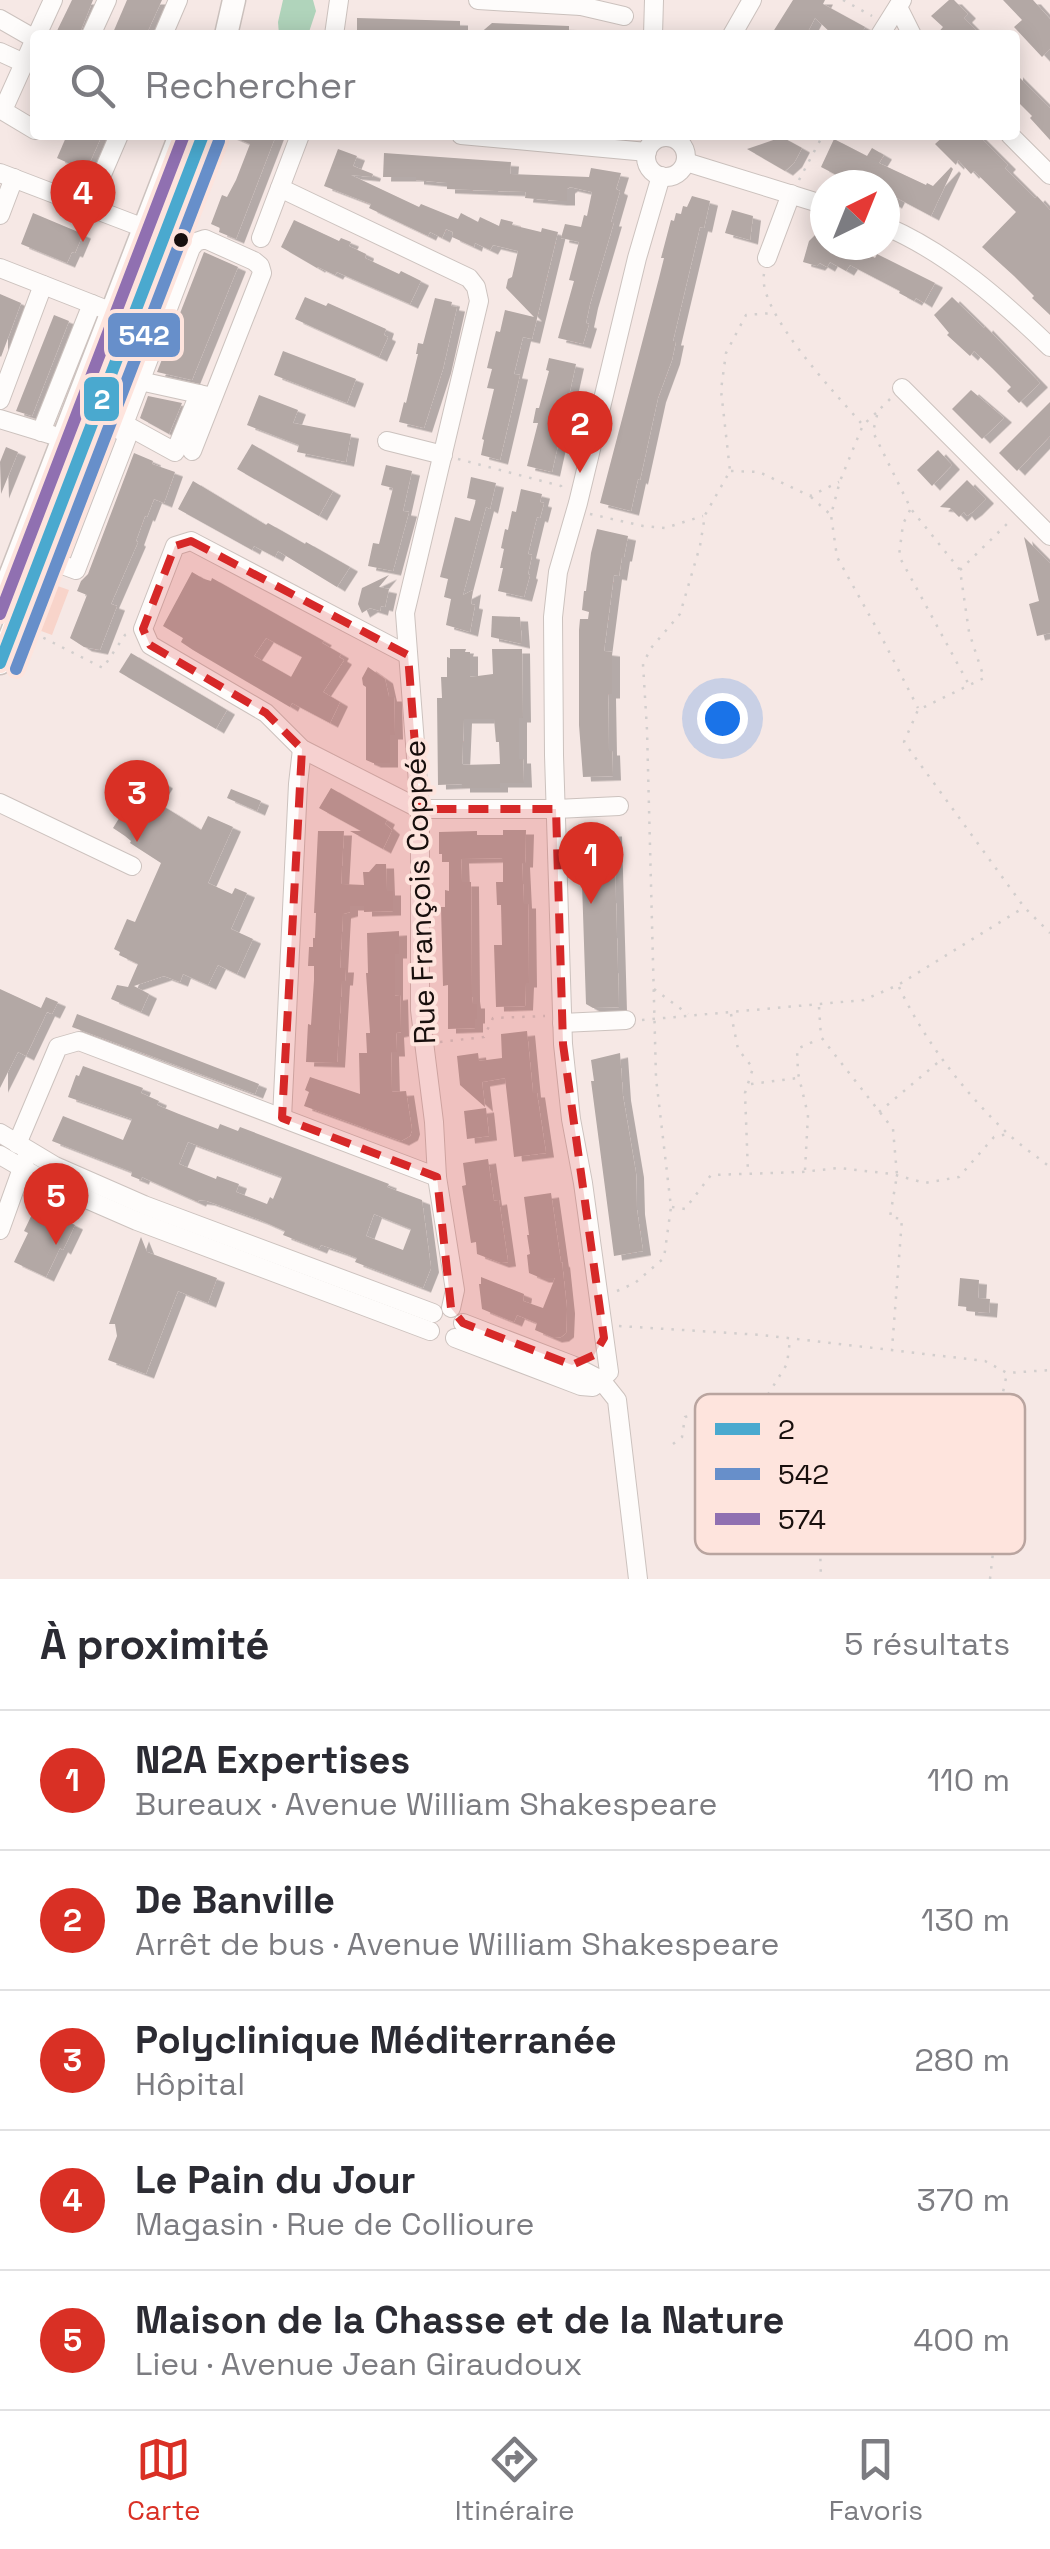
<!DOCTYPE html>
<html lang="fr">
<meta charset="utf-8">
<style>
:root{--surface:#fff;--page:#f2f2f3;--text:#2b2b33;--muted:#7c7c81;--line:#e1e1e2;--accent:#d93025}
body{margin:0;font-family:"Space Grotesk",sans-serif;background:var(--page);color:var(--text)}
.compass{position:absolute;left:810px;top:170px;width:90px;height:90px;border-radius:50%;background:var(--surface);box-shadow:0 5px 25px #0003;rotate:43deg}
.you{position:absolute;left:722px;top:718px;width:35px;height:35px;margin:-25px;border:8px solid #fff;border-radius:50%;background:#1a73e8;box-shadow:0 0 0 15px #1a73e833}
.badge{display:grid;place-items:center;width:65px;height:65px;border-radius:50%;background:var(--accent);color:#fff;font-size:32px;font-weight:700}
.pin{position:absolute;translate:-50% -82px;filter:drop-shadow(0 2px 5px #0008)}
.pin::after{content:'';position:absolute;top:52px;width:35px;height:30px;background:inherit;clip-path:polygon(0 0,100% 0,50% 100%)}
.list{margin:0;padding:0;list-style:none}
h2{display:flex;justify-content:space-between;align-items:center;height:130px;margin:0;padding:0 40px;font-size:42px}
h2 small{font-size:32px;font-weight:400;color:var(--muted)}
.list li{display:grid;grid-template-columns:65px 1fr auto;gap:30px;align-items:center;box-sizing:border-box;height:140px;padding:0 40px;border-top:2px solid var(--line)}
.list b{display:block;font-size:38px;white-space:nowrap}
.list p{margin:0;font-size:32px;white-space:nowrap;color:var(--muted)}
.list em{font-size:32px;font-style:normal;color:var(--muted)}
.icon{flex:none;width:55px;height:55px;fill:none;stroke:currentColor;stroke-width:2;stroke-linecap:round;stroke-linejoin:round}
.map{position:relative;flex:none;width:1050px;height:1579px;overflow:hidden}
.search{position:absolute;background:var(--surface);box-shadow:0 5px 25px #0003;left:30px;right:30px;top:30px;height:110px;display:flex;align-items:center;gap:25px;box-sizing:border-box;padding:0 35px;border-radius:10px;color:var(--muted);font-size:38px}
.sheet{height:830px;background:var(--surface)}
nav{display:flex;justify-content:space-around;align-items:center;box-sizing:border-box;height:140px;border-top:2px solid var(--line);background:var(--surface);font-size:28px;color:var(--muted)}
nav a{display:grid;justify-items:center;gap:5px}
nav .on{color:var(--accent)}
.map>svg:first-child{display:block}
.green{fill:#f8d4ca}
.water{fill:#b0d4bb}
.building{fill:#b3a8a5;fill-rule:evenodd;filter:url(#shadow)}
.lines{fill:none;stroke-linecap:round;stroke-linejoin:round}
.minor-casing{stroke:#ccc2be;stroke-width:20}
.major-casing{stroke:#ccc2be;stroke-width:25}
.path{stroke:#d2cecd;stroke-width:2.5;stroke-dasharray:2.5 8;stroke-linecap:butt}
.minor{stroke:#fefcfb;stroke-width:18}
.major{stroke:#fefcfb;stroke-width:22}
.bus-1-casing{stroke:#fee4dd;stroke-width:20}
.bus-2-casing{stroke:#fee4dd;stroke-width:20}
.bus-3-casing{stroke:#fee4dd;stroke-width:20}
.bus-1{stroke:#4aa9cf;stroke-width:12}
.bus-2{stroke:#678fca;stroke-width:12}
.bus-3{stroke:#9070b1;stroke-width:12}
.marked{fill:#d62828;fill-opacity:0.2;stroke:#d62828;stroke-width:8;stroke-dasharray:20 12;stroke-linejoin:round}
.bus-dot{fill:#180f0d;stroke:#fee4dd;stroke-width:4}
.labels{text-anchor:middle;stroke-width:8;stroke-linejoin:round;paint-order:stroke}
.street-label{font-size:30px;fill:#180f0d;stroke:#fee4dd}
.key{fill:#fee4dd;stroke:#b9a49f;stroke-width:2.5}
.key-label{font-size:28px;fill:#180f0d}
.line-badge{stroke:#fee4dd;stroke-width:4}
.badge-label{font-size:28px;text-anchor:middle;font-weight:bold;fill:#fff}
</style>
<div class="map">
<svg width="1050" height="1579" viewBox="0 0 1050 1579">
<defs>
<filter id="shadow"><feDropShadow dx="8" dy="4.5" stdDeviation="0" flood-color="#0004"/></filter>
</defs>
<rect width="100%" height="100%" fill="#f6e8e5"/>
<polygon class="green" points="49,583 69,590 52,635 33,628"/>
<polygon class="water" points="283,0 313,0 316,11 308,35 279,35 278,22"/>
<g class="building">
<polygon points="72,0 93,0 79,35 55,35"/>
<polygon points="127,0 162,0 146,35 112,35"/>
<polygon points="793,0 825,0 823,4 865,27 861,35 833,35 815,18 806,35 771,35"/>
<polygon points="949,0 954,0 968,14 964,18 981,35 936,35 943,27 931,16"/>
<polygon points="1003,0 1033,0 1050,19 1050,49 1042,57 1014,27 1022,20"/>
<polygon points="357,18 460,21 460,35 357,35"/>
<polygon points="492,23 569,26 569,35 478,35"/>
<polygon points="1015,73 1050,108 1050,140 1030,118 1032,116 1015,99"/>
<polygon points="67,135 102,135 86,171 57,158"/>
<polygon points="229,135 276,135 236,239 219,232 220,228 211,224 222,195 227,197 236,180 250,144"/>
<polygon points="945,135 978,135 1008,165 1005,168 1035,198 1037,196 1050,210 1050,315 1032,298 1034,296 1014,276 982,247 1016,212 974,171 971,174 958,160 956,165 935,144"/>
<polygon points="782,137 802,148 794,163 785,171 747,149"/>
<polygon points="834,139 867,156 872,148 884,155 879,163 926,185 927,183 933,186 951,167 953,169 931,216 897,198 894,204 885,199 885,185 856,185 821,167"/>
<polygon points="338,149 357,156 353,166 373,174 372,177 351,175 419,207 421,204 458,219 461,213 478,222 480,217 499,226 501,219 513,222 512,225 541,232 542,228 558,232 532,339 523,337 514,374 520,375 500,460 481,455 484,440 482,439 494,389 487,388 492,369 487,368 496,331 500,332 505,310 534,317 506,288 508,279 512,277 518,251 493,245 490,250 475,243 474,247 452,237 453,232 446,229 442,238 430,232 428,236 369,208 371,204 324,186"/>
<polygon points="384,153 511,162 510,174 589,177 591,168 621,173 616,189 620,191 611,222 614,222 590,304 586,323 589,324 583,344 558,338 574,281 569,280 579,242 561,238 565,224 581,227 584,215 587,216 592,192 570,187 567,189 567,201 559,201 525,198 526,192 447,189 447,183 416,180 416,177 383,177"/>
<polygon points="692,196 710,201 704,228 700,227 673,341 676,341 672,360 658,398 640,480 638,479 631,511 600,503 659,278 664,258 661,258 671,220 674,221 676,213 681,214 683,206 687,207"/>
<polygon points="732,210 753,216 750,240 725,233"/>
<polygon points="33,213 83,234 75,253 72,252 67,263 21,244"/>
<polygon points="294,220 339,241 341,238 351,242 349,246 366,254 365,258 399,274 401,271 421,281 410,304 337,272 335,275 318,267 317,268 281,247"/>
<polygon points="816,234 825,236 825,245 851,245 875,258 877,254 935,283 924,303 916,298 914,301 899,293 900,291 850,265 846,271 830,262 827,267 820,263 817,266 803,262 809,241"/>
<polygon points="204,252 238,267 192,380 157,372"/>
<polygon points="0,294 21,303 1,357 0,356"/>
<polygon points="305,297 326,306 328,303 386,329 384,335 388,337 379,357 295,319"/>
<polygon points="952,297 984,328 985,326 1040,383 1019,403 1007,391 1011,387 992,368 974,351 970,356 947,335 949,333 934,315"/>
<polygon points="435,298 452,302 451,306 457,307 443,369 424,428 399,422 404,402 406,403 418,354 416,354 418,343 423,344"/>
<polygon points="54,315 69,321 32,416 16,411"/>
<polygon points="283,351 356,379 347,403 274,375"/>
<polygon points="549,358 576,364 552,472 527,466 538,423 533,423 536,408 539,408 549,371 546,370"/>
<polygon points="971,390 1004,418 982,439 952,409"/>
<polygon points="259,395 298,410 293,423 351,434 346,462 297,452 299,445 247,425"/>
<polygon points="148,396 182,403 169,434 140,418"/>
<polygon points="1050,402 1050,436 1017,471 999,453"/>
<polygon points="252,444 333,491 319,516 237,469"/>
<polygon points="6,447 18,452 1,494 0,462"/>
<polygon points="938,450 952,465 932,486 917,470"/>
<polygon points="134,453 153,461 152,464 175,472 164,503 154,499 147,517 145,516 136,541 138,542 111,604 117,606 100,650 84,647 70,638 87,595 77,591 81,581 88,574"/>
<polygon points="386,465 412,471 403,511 409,512 393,571 368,566 373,543 379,544 393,488 381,485"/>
<polygon points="471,477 496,483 490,509 486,507 463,595 473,590 471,604 475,605 470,632 446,625 451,599 444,597 448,579 440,577 455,517 470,521 476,500 467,498"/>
<polygon points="967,480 986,499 974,511 967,516 964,512 959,517 950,508 940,507"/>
<polygon points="193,481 266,525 268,523 305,544 306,542 350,567 337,587 278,551 275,557 254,546 252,550 178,509"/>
<polygon points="521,489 542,494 540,502 544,503 540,518 537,517 528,554 532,555 528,574 530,575 524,597 498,591 503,568 500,568 504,549 501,548 505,529 508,530 512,511 516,512"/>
<polygon points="597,529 628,536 624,557 622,557 619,576 614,575 604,651 612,652 612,694 608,694 609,751 612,751 613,776 583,777 579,725 579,630 580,619 588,619 589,612 582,610 584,591 586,591 591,553"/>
<polygon points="1024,537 1050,563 1050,633 1037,636 1029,604 1039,601"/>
<path d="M192,572L204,579L211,581L212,578L324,641L322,643L341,654L339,657L344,660L323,692L340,702L330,723L292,703L290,707L193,650L181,642L183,638L163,626ZM266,638L302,657L291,677L254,656Z"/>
<polygon points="389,575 379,587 389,589 385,607 381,606 380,611 370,608 362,613 358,604 362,588"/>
<polygon points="492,616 520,617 522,644 491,637"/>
<path d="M450,649H466L465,652H470V677L493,674L492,649H522L523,718H519V759H523L524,783H500V788H462V784L438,785L437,698H442L441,677H447V657L450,658ZM464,719H494L496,742H499L500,764L462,765Z"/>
<polygon points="131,653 227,710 216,729 119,672"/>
<polygon points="368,667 385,679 389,697 394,697 395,735 390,735 390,763 373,763 366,760 366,687 363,685 362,678"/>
<polygon points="146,772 165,784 154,801 171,811 201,830 208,816 233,827 208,883 232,894 235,888 247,893 231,929 253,939 237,974 218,965 208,985 183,974 180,982 164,976 134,986 149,994 141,1012 111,999 117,985 128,987 138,964 119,955 120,952 114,949 127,919 135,922 161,863 130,843 131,841 125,836 113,828 123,812 117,808 121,800 134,785 139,775 142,778"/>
<polygon points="331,788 387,820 385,824 392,830 383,849 350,831 361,831 319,808"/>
<polygon points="231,789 261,801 257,811 227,798"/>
<polygon points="503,830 526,830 525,863 522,863 524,904 528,904 529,983 526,983 525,1006 496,1007 494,945 502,945 501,905 497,905 496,882 503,882 503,858 461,859 462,882 471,882 472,997 473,1004 477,1004 477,1019 475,1019 475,1028 448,1029 448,985 443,986 441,907 445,907 445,890 449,891 449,862 442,862 442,854 439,854 439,832 477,831 477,835 503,835"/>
<polygon points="318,831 344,831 341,884 364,885 363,872 369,872 376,864 386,864 387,891 393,891 393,911 364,912 364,906 350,906 350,912 343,914 340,968 346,968 345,981 342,981 337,1063 306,1062 308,1024 311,1025 314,980 314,966 308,966 309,947 313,947 313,938 315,938 316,913 314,913"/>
<polygon points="614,832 619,1007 593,1008 586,1004 581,853 585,853 585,833"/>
<polygon points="399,931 399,954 395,954 395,996 400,995 401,1032 396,1033 397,1052 391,1052 392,1092 406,1091 412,1130 410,1136 401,1141 304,1106 309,1092 305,1090 310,1077 360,1094 359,1053 367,1053 366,1033 370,1033 366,973 368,973 367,933"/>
<polygon points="0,989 41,1008 46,997 58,1002 52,1014 47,1012 26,1056 18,1052 0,1088"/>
<polygon points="77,1014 259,1084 255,1094 72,1027"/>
<polygon points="527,1031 533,1093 537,1093 546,1153 514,1157 505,1078 482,1082 485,1107 460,1085 457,1056 478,1053 479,1061 502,1058 501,1034"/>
<polygon points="620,1053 623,1096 636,1173 637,1210 643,1251 614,1256 591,1081 594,1081 591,1060"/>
<path d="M83,1066L143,1088L141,1093L159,1101L157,1105L179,1114L218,1129L220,1124L238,1131L240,1127L389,1184L387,1187L422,1200L431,1268L423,1288L355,1262L357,1258L339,1251L321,1245L319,1249L283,1235L285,1231L260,1220L207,1201L199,1200L198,1202L142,1177L141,1180L131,1176L132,1172L52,1141L63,1116L123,1140L132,1119L68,1097L76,1075L79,1076ZM188,1142L282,1177L273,1199L270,1197L267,1204L236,1192L239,1184L217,1176L216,1179L179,1164ZM374,1214L411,1229L403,1250L366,1236Z"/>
<polygon points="486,1108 489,1136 467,1139 464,1111"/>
<polygon points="488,1159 494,1201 499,1200 508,1262 501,1263 477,1254 476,1242 471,1243 462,1186 466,1185 463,1163"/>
<polygon points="551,1193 561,1263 562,1262 567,1309 566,1333 561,1337 554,1338 535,1330 537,1323 517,1315 514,1322 482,1309 479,1284 481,1284 481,1277 524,1294 523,1301 543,1308 555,1278 541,1278 529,1273 527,1255 530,1254 527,1235 529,1235 524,1197"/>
<polygon points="36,1206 75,1225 63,1250 60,1248 46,1277 14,1262 28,1233 24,1231"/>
<polygon points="141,1237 147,1252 217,1278 208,1303 178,1291 146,1374 108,1360 117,1336 115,1324 109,1324"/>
<polygon points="960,1278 979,1280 978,1298 990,1299 989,1313 967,1311 967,1307 958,1306"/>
</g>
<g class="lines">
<defs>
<g id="minor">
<polyline points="478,0 581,6 582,0"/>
<polyline points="581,6 624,16"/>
<polyline points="898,7 912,35"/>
<polyline points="0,19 35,39 3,110"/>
<polyline points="37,35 53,0"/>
<polyline points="91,35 107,0"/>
<polyline points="163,35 178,0"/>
<polyline points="334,35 339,0"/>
<polyline points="653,35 654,0"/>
<polyline points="732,35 752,0"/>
<polyline points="880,35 902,0"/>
<polyline points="0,52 24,63"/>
<polyline points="0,109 35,130"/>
<polyline points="461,135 647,152"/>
<polyline points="1010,135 1050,175"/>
<circle cx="666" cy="157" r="20"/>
<polyline points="686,162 825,205"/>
<polyline points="0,173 144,228"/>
<polyline points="280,188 469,278 476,287 479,301 405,613 420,809 420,1010 434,1122 437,1177 455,1290 451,1308"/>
<polyline points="88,207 119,135"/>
<polyline points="0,215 14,178"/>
<path d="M885,226C948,253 1001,300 1050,347"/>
<polyline points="261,238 300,135"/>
<polyline points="767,258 791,194"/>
<polyline points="0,268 102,308"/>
<polyline points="140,381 208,396"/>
<polyline points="902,388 1050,536"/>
<polyline points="0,400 43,285"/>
<polyline points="0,419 52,435"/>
<polyline points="41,432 92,304"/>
<polyline points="387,441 443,455"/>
<polyline points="192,451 262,273 260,266 254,261 205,239 196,242 191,248 124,424 175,452 199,394"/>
<polyline points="41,557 76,570 128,435 95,416"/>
<polyline points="408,655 191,541 175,546 143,629 150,645 266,713 302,749 420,809 556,809 619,806"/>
<polyline points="0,803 132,866"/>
<polyline points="562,1023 626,1020"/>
<polyline points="282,1118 298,784 302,749"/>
<polyline points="0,1133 55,1166 144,1205 433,1313"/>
<polyline points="17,1144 58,1047 79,1041 437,1177"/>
<polyline points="0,1155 43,1180 137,1221 430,1331"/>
<polyline points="0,1230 25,1160"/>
<polyline points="463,1323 572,1365 601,1380 617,1400 638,1579"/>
<polyline points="455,1338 581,1386 593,1387 609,1372 583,1183 571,1119 563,1044 554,755 553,617 558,572 578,503 637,258 661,176"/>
</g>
<g id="major">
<polyline points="226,35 234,0"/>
<polyline points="0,602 180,135"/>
<polyline points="0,663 203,135"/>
</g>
</defs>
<use href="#minor" class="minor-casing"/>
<use href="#major" class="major-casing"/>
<g class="path">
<polyline points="843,0 872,16"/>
<polyline points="684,145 688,135"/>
<polyline points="799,180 823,135"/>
<path d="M764,274C757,311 836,394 861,423"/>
<polyline points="890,399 878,411 873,432 911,509 960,570 969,632 984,678 918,710 904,742 1024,907 1050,933"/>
<polyline points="876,413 863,425 840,481 831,515 837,557 882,638 918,708"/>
<polyline points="458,459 561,486 564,491"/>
<polyline points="731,471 759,472 810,496 839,482"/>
<polyline points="811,497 831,515"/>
<polyline points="910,510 903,524 899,556 968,683"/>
<polyline points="590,514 643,526 665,528 703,516"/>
<polyline points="960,570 1011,520"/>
<polyline points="34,633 103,668 125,635 130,633"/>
<path d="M899,987C924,1040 964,1092 1007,1133C1020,1145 1036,1156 1050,1167"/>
<polyline points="654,989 688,1014"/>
<polyline points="819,1007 821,1037 893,1129 897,1175 890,1217 902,1219 892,1349"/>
<polyline points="731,1014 738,1049 753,1068 745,1093 748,1173"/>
<polyline points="642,1020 864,1000 898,985 1023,908"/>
<polyline points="440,1042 484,1037 493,1018 545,1016"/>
<polyline points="751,1084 798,1078"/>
<polyline points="879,1112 942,1059"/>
<polyline points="805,1170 808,1115 798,1073 797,1049 819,1039"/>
<polyline points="672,1207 685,1209 711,1175 802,1172 839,1168 892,1174 925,1183 959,1177 994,1137 1008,1134"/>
<polyline points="617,1291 635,1283 664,1258 671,1207 656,1078 647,730 643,664 651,648 680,614 700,546 705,515 730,471 721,390 726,353 746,315 773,313"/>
<polyline points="619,1326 762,1335 985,1361 1007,1373 1050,1370"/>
<polyline points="754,1429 787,1445 819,1514 821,1579"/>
<polyline points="673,1444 682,1437 685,1417 700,1413 711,1421 711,1429 721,1442 753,1428 754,1417 787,1364 790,1340"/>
<polyline points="990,1579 995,1535 992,1473 996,1426 1007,1373"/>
</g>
<use href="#minor" class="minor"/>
<use href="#major" class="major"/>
<defs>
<polyline id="bus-1" points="0,663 203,135"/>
<polyline id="bus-2" points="16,669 219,141"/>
<polyline id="bus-3" points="0,614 184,135"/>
</defs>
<use href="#bus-1" class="bus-1-casing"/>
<use href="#bus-2" class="bus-2-casing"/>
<use href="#bus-3" class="bus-3-casing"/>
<use href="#bus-1" class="bus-1"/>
<use href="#bus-2" class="bus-2"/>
<use href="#bus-3" class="bus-3"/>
</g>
<path class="marked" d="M191,541L408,655L420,809H556L563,1044L604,1338L594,1355L572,1365L463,1323L451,1308L437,1177L282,1118L302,749L266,713L150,645L143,629L175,546Z"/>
<circle class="bus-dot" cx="181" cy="240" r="9"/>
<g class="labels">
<g class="street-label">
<text transform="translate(420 892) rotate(-92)" y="10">Rue François Coppée</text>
</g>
</g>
<rect x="695" y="1394" width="330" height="160" rx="15" class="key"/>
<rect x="715" y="1423" width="45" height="12" fill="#4aa9cf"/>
<rect x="715" y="1468" width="45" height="12" fill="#678fca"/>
<rect x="715" y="1513" width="45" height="12" fill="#9070b1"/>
<g class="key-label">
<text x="778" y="1439">2</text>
<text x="778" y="1484">542</text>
<text x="778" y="1529">574</text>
</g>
<g class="line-badge">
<rect x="106" y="311" width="76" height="48" rx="10" fill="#678fca"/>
<rect x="82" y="375" width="39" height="48" rx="10" fill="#4aa9cf"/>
</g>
<g class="badge-label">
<text x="144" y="345">542</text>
<text x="102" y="409">2</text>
</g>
</svg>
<svg class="compass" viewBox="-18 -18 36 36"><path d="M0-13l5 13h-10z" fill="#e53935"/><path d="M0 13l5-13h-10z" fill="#7c7c81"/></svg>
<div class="you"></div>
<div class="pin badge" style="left:591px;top:904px">1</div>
<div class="pin badge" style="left:580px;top:473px">2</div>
<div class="pin badge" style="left:137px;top:842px">3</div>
<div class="pin badge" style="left:83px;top:242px">4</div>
<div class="pin badge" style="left:56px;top:1245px">5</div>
<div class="search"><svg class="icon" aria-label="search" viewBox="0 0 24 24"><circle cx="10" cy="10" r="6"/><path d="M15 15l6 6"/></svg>Rechercher</div>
</div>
<section class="sheet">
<h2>À proximité<small>5 résultats</small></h2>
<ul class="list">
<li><span class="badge">1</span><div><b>N2A Expertises</b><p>Bureaux · Avenue William Shakespeare</p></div><em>110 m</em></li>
<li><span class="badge">2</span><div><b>De Banville</b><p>Arrêt de bus · Avenue William Shakespeare</p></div><em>130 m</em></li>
<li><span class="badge">3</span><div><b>Polyclinique Méditerranée</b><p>Hôpital</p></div><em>280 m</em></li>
<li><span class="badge">4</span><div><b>Le Pain du Jour</b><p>Magasin · Rue de Collioure</p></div><em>370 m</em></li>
<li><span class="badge">5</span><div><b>Maison de la Chasse et de la Nature</b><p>Lieu · Avenue Jean Giraudoux</p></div><em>400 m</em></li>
</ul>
</section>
<nav>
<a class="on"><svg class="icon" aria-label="map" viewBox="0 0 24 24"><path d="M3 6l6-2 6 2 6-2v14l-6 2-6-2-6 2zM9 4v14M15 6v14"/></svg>Carte</a>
<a><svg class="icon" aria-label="directions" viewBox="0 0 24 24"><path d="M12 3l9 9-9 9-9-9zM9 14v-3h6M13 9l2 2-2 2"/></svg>Itinéraire</a>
<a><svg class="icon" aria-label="saved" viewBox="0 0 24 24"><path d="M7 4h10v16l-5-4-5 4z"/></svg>Favoris</a>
</nav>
